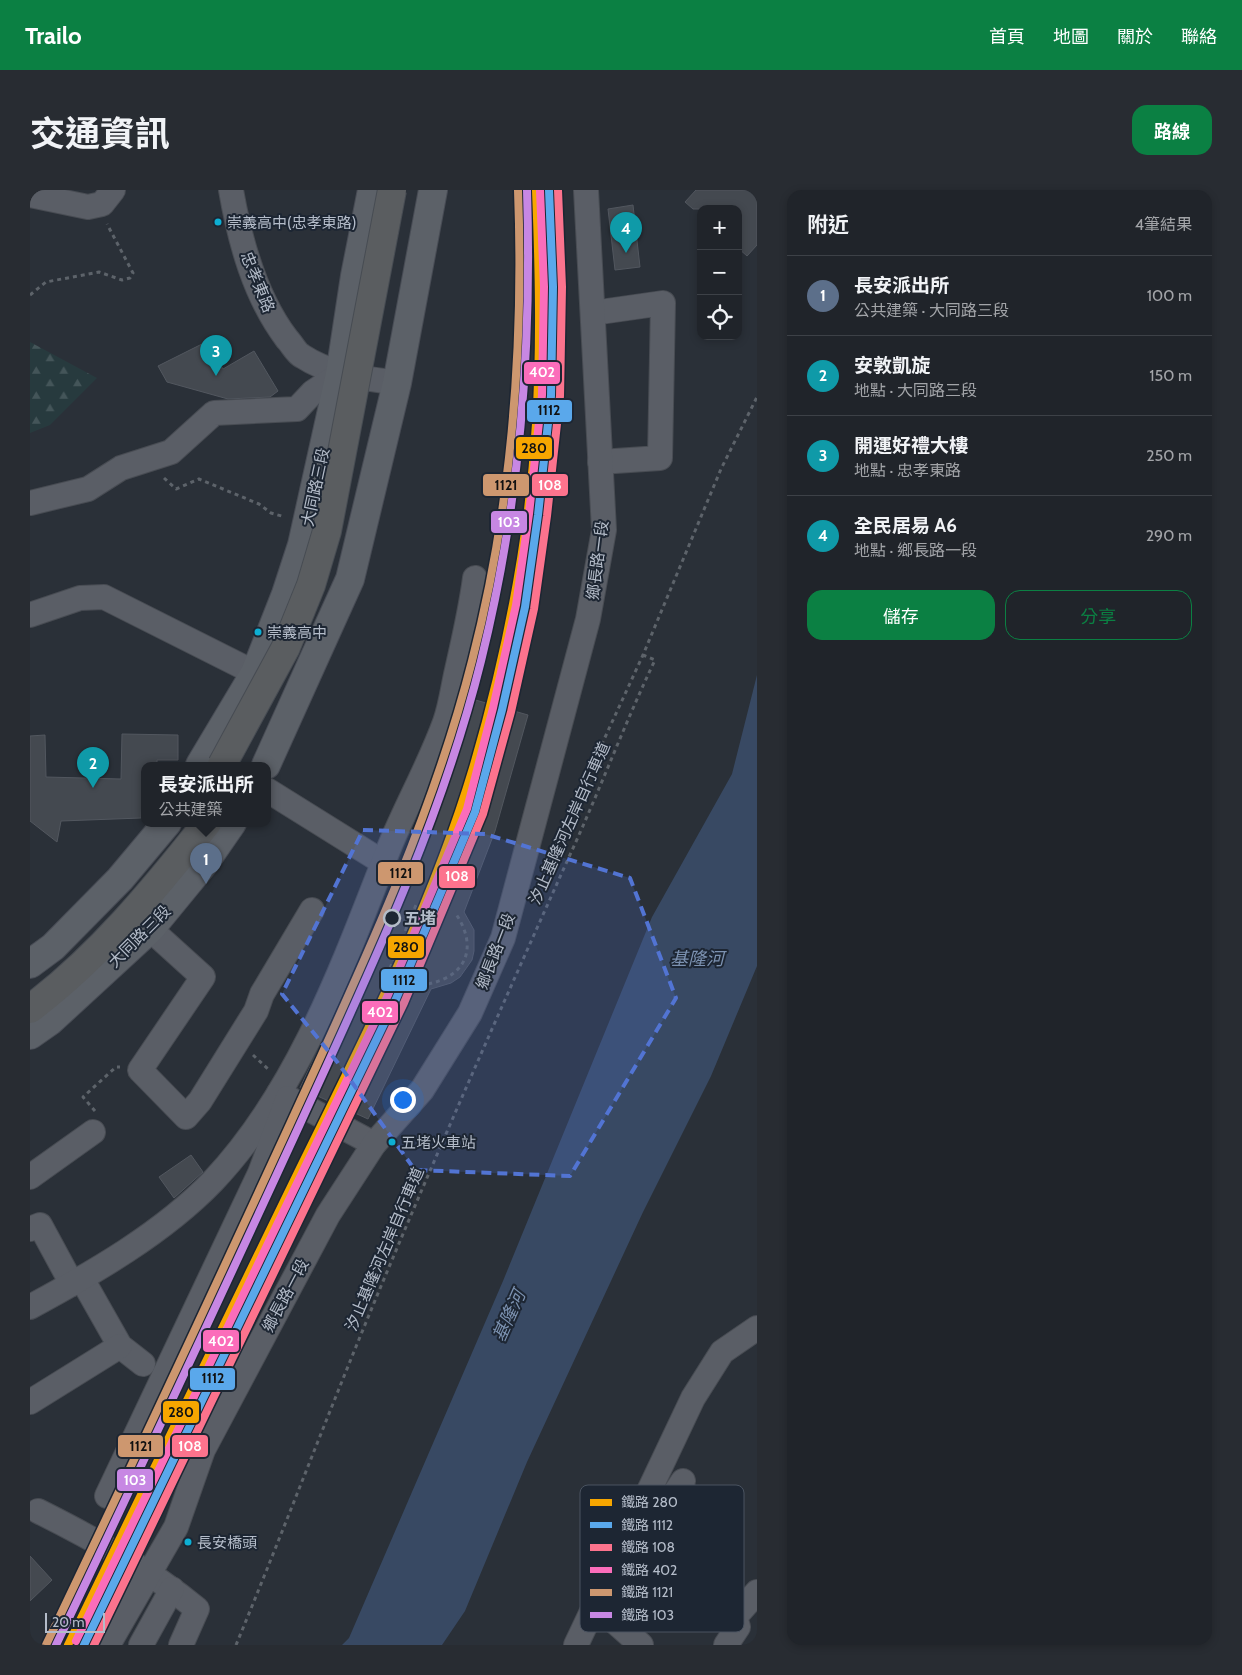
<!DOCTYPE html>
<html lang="zh-TW">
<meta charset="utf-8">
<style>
:root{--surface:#20242a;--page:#282c32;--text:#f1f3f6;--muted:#a2a4a8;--line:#3d4147;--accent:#0b8043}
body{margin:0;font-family:Cabin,"Noto Sans TC",sans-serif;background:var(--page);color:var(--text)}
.controls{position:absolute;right:15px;top:15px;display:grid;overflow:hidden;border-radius:10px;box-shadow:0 2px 8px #0003}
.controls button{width:45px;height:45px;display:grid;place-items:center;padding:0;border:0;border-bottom:1px solid var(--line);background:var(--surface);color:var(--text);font:25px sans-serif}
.scale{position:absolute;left:15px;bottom:12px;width:60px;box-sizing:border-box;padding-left:5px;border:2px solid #b4bcc9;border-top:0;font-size:14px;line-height:18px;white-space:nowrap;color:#b4bcc9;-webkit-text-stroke:4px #1d2633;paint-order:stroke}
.you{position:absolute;left:372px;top:909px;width:18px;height:18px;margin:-12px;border:4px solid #fff;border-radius:50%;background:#1a73e8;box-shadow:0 0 0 8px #1a73e833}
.badge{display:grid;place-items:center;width:32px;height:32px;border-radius:50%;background:var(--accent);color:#fff;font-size:16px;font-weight:700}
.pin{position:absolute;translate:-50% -41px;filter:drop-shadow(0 1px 2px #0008)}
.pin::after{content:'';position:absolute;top:26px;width:18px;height:15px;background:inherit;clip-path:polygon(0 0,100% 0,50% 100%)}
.popup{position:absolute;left:111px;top:572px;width:130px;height:65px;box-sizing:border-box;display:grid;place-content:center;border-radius:10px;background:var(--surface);filter:drop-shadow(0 1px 4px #0005);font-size:16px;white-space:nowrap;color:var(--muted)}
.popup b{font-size:19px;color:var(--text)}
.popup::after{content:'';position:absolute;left:50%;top:100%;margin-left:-10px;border:10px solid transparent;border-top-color:var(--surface)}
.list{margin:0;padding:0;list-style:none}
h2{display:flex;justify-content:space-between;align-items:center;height:65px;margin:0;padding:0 20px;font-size:21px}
h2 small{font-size:16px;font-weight:400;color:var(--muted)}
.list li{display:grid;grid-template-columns:32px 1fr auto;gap:15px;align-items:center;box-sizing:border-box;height:80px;padding:0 20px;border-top:1px solid var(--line)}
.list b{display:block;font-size:19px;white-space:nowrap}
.list p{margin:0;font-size:16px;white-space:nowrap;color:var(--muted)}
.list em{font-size:16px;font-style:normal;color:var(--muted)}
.actions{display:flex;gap:10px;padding:15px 20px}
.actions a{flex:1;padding:11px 0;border:1px solid var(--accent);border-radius:15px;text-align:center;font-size:18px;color:var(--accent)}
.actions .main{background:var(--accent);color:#fff}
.icon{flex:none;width:28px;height:28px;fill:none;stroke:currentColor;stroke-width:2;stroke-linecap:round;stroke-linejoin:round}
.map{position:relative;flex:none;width:727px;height:1455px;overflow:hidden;border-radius:15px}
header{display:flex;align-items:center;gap:30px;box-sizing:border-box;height:70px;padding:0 25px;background:var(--accent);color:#fff}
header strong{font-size:24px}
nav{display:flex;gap:28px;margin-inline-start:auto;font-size:18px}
.intro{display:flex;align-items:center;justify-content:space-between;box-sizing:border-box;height:120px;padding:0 30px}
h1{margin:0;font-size:35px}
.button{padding:12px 22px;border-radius:15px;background:var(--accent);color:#fff;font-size:18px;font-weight:700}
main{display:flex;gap:30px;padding:0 30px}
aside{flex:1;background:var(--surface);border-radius:15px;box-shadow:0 2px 8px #0003}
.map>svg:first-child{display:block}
.forest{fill:url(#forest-firs)}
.water{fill:#384963}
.building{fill:#444950;stroke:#52575f}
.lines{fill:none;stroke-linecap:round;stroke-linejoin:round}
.minor-casing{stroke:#484c53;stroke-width:26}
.major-casing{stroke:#484c55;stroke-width:30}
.highway-casing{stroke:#474c53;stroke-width:30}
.path{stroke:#5d636a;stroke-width:3;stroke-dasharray:4 4;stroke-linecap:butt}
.minor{stroke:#5a5e66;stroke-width:24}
.major{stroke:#5c6168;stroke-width:28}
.highway{stroke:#5a5d60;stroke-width:28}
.highway-bridge-casing{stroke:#474c53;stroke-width:30;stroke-linecap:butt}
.highway-bridge{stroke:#5a5d60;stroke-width:28}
.rail-1-casing{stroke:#1d2633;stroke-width:11}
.rail-2-casing{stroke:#1d2633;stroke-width:11}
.rail-3-casing{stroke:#1d2633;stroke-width:11}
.rail-4-casing{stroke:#1d2633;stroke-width:11}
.rail-5-casing{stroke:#1d2633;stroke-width:11}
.rail-6-casing{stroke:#1d2633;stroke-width:11}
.rail-1{stroke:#f7a600;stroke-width:8}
.rail-2{stroke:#5aa8eb;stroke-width:8}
.rail-3{stroke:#fc738d;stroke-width:8}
.rail-4{stroke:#fb6dba;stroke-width:8}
.rail-5{stroke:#cd976f;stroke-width:8}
.rail-6{stroke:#c787e3;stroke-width:8}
.marked{fill:#5274d3;fill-opacity:0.2;stroke:#5274d3;stroke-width:4;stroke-dasharray:10 6;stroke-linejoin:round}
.bus-dot{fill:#0dafd3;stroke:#1d2633;stroke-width:2}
.stop-dot{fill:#1d2633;stroke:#b4bcc9;stroke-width:2.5}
.labels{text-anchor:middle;stroke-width:4;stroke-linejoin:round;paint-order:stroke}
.bus-label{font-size:15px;fill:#b4bcc9;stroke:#1d2633;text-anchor:start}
.street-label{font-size:16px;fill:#b4bcc9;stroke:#1d2633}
.stop-label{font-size:16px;font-weight:bold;fill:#b4bcc9;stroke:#1d2633;text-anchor:start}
.water-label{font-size:18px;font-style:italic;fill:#7c92b1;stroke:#1d2633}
.key{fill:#1d2633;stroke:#4a5360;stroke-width:1}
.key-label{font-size:14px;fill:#b4bcc9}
.line-badge{stroke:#1d2633;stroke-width:2}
.badge-label{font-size:14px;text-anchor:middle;font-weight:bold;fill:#fff}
.pale-badge-label{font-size:14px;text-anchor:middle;font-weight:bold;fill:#111}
</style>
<header>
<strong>Trailo</strong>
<nav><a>首頁</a><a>地圖</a><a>關於</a><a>聯絡</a></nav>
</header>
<div class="intro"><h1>交通資訊</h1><a class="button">路線</a></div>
<main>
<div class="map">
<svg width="727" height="1455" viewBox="0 0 727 1455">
<defs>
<pattern id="forest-firs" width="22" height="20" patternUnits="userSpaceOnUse" patternTransform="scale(1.25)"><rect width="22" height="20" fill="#273a3e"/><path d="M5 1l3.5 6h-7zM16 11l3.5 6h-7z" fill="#445559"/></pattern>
</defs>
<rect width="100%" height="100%" fill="#2a3038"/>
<polygon class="forest" points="0,152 67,188 20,235 0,243"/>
<polygon class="water" points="727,485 727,776 681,886 613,1022 497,1272 435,1421 412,1455 312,1455 319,1448 473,1091 622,727 702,584"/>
<g class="building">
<polygon points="666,0 727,0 727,55 717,66 708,58 708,19 663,19 655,12"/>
<polygon points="603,15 610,77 585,80 578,19"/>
<polygon points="176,152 193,179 224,161 248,201 240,207 198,209 137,192 128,176"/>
<polygon points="435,507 498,525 465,641 434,722 444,740 444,761 442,770 430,787 421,793 401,799 338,929 270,898 346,737 398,605 422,553"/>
<polygon points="92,544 148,545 148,570 127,570 127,575 115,575 115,607 112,607 111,628 31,631 27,652 0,631 0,546 15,545 16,587 91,589"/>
<polygon points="161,965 173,982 144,1008 129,987"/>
<polygon points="0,1366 22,1390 0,1411"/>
</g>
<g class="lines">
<defs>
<g id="minor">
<path d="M201,0C210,52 225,107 257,149C262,154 266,163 272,166C301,185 334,188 367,193"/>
<polyline points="0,5 58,17 72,14 83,0"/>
<polyline points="563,123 633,113 630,268 570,272"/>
<polyline points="0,313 58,299 91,278 141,262 184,223 267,219 283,202 310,184"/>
<polyline points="0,425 50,408 74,407 225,483"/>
<polyline points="237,600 354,673"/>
<polyline points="120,739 173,787 110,880 156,927 170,911 226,821 232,804 282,720"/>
<polyline points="249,903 344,954"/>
<polyline points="0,987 63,942"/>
<polyline points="0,1039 10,1035 42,1094"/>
<polyline points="52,1089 90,1156 113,1174"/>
<path d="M0,1117C63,1083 133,1043 183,991C269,900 314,773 359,658C376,616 399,576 415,532C421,515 423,497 427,480C434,449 441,419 445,388"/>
<polyline points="0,1212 90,1156"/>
<polyline points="77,1306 230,983 258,908"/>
<path d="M8,1321C64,1349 118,1379 167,1419L151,1455"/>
<polyline points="600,1342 705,1427"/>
<polyline points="612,1352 653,1291"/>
<polyline points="567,1416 576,1418 575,1423 611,1455"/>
<polyline points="78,1455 146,1337 173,1260 298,1025 344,954 392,900 440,823 473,748 558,429 574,340 556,0"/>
<polyline points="111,1455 142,1399"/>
<polyline points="546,1455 663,1208 692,1162 727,1138"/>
<polyline points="696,1455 708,1437 705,1427 727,1402"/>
</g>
<g id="major">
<polyline points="170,575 225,483 256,404 272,355 310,184 325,86 342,0"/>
<polyline points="236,575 320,389 367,193 403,0"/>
<polyline points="0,774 23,757 90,689 137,633"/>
<polyline points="0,845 20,831 120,739 175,672 202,633"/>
</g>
<path id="highway" d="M0,819C69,767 124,700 177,633"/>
</defs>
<use href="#minor" class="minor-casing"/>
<use href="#major" class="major-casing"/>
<use href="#highway" class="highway-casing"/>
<g class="path">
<polyline points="0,105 16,92 69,82 92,90 100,88 103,83 77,34"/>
<polyline points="134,288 146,299 169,289 229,314 241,323 255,327"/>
<polyline points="518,671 613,465 691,279 727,207"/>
<polyline points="360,778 386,715"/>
<path d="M398,794C437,786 448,757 426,724"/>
<polyline points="223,865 239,880"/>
<polyline points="65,921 53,907 86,877 90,877"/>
<path d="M206,1455C255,1337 300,1218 349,1101C410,955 474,811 539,667C569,602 594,535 625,470L613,465"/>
</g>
<use href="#minor" class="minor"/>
<use href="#major" class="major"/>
<use href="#highway" class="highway"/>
<defs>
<polyline id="highway-bridge" points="192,575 256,457 281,395 297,341 362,0"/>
</defs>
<use href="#highway-bridge" class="highway-bridge-casing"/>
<use href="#highway-bridge" class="highway-bridge"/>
<defs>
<path id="rail-1" d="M38,1455C115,1296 193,1137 270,978C334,848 401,718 443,578C476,466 499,350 506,234C511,156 509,78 506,0"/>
<polyline id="rail-2" points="54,1455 366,809 445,622 472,520 495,417 508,325 521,206 523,97 519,0"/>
<polyline id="rail-3" points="64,1455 374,813 453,624 481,522 504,419 517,326 530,206 532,97 528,0"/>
<polyline id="rail-4" points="46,1451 358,805 437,619 463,518 486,415 499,324 512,205 514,97 510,0"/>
<path id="rail-5" d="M16,1455C99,1282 180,1108 260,934C329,783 401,632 442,471C482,316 494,159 488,0"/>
<path id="rail-6" d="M26,1455C109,1282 190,1108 270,934C339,783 411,632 451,471C490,314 502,160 497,0"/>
</defs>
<use href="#rail-1" class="rail-1-casing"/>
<use href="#rail-2" class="rail-2-casing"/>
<use href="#rail-3" class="rail-3-casing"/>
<use href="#rail-4" class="rail-4-casing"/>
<use href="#rail-5" class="rail-5-casing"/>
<use href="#rail-6" class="rail-6-casing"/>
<use href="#rail-1" class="rail-1"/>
<use href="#rail-2" class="rail-2"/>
<use href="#rail-3" class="rail-3"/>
<use href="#rail-4" class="rail-4"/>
<use href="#rail-5" class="rail-5"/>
<use href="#rail-6" class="rail-6"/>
</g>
<path class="marked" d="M333,640L455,644L600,688L646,808L540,986L385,980L308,873L252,804Z"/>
<g class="bus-dot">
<circle cx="188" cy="32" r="4.5"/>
<circle cx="228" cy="442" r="4.5"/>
<circle cx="362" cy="952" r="4.5"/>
<circle cx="158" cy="1352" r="4.5"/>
</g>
<circle class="stop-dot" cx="362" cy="728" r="8"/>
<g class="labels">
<g class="bus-label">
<text x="197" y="38">崇義高中(忠孝東路)</text>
<text x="237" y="448">崇義高中</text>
<text x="371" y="958">五堵火車站</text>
<text x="167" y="1358">長安橋頭</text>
</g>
<g class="street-label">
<text transform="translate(228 92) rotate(68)" y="6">忠孝東路</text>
<text transform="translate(285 297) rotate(-78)" y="6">大同路三段</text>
<text transform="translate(567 370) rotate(-83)" y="6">鄉長路一段</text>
<text transform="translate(539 633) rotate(-66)" y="6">汐止基隆河左岸自行車道</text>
<text transform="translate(109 746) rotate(-45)" y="6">大同路三段</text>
<text transform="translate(465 761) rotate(-69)" y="6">鄉長路一段</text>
<text transform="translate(354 1059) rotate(-67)" y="6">汐止基隆河左岸自行車道</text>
<text transform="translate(255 1105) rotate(-62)" y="6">鄉長路一段</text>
</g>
<g class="stop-label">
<text x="374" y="734">五堵</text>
</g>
<g class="water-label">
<text x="667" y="775">基隆河</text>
<text transform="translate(479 1126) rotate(-66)" y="6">基隆河</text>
</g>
</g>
<rect x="550" y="1295" width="164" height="147" rx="8" class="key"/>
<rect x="560" y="1309" width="22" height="7" fill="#f7a600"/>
<rect x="560" y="1332" width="22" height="6" fill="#5aa8eb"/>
<rect x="560" y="1354" width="22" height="7" fill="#fc738d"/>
<rect x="560" y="1377" width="22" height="6" fill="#fb6dba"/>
<rect x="560" y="1399" width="22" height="7" fill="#cd976f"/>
<rect x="560" y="1422" width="22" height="6" fill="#c787e3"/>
<g class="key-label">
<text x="591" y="1317">鐵路 280</text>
<text x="591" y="1340">鐵路 1112</text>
<text x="591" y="1362">鐵路 108</text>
<text x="591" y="1385">鐵路 402</text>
<text x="591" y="1407">鐵路 1121</text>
<text x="591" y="1430">鐵路 103</text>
</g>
<g class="line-badge">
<rect x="493" y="171" width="38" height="24" rx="5" fill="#fb6dba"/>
<rect x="496" y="209" width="47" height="24" rx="5" fill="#5aa8eb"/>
<rect x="485" y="246" width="38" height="24" rx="5" fill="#f7a600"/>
<rect x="452" y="283" width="48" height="24" rx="5" fill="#cd976f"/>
<rect x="501" y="283" width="38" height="24" rx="5" fill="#fc738d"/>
<rect x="460" y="320" width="38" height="24" rx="5" fill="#c787e3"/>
<rect x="347" y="671" width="47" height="24" rx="5" fill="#cd976f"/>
<rect x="408" y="675" width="38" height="24" rx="5" fill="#fc738d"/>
<rect x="357" y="745" width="38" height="24" rx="5" fill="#f7a600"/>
<rect x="350" y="778" width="48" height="24" rx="5" fill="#5aa8eb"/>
<rect x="331" y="810" width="38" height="24" rx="5" fill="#fb6dba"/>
<rect x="172" y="1139" width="38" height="24" rx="5" fill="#fb6dba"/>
<rect x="159" y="1177" width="47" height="24" rx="5" fill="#5aa8eb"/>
<rect x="132" y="1210" width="38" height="24" rx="5" fill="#f7a600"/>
<rect x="87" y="1244" width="47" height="24" rx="5" fill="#cd976f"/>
<rect x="141" y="1244" width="38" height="24" rx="5" fill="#fc738d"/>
<rect x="86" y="1278" width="38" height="24" rx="5" fill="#c787e3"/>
</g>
<g class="badge-label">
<text x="512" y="187">402</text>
<text x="520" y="300">108</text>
<text x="479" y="337">103</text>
<text x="427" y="691">108</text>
<text x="350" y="827">402</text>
<text x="191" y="1156">402</text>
<text x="160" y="1261">108</text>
<text x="105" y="1295">103</text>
</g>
<g class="pale-badge-label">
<text x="519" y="225">1112</text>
<text x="504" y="263">280</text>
<text x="476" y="300">1121</text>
<text x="371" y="688">1121</text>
<text x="376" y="762">280</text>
<text x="374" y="795">1112</text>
<text x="183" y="1193">1112</text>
<text x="151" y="1227">280</text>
<text x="111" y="1261">1121</text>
</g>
</svg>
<div class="controls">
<button>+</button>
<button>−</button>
<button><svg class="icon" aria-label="locate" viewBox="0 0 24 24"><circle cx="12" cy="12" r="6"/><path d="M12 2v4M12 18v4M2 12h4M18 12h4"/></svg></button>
</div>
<div class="scale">20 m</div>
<div class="you"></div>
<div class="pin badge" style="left:176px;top:694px;background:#5c6f8a">1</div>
<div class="popup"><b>長安派出所</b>公共建築</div>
<div class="pin badge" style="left:63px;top:598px;background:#0f9aa8">2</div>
<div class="pin badge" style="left:186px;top:186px;background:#0f9aa8">3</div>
<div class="pin badge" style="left:596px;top:63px;background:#0f9aa8">4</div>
</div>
<aside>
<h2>附近<small>4筆結果</small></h2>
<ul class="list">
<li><span class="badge" style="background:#5c6f8a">1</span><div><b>長安派出所</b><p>公共建築 · 大同路三段</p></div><em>100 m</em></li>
<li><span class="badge" style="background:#0f9aa8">2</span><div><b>安敦凱旋</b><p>地點 · 大同路三段</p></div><em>150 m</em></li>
<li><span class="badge" style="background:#0f9aa8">3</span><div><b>開運好禮大樓</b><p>地點 · 忠孝東路</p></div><em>250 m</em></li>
<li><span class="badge" style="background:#0f9aa8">4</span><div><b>全民居易 A6</b><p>地點 · 鄉長路一段</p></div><em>290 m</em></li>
</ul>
<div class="actions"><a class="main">儲存</a><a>分享</a></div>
</aside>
</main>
